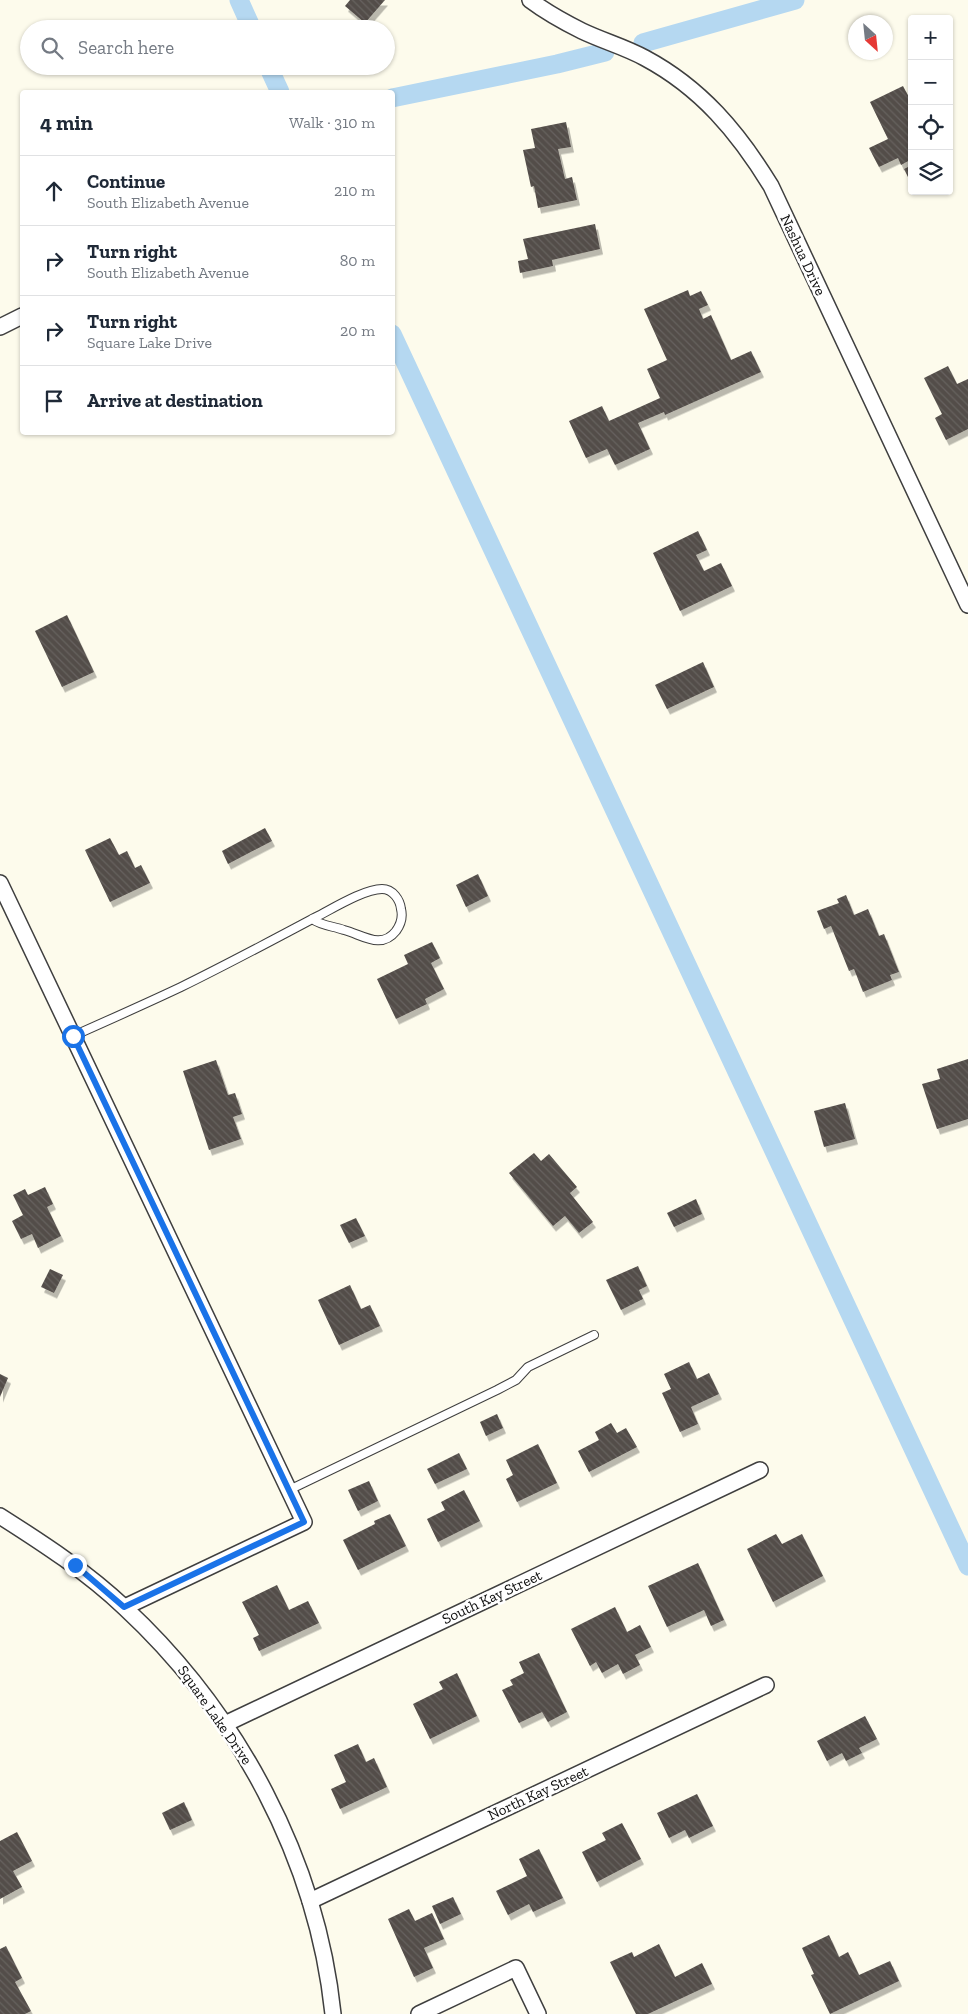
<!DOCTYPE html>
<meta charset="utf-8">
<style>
:root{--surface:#fff;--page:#f6f6f7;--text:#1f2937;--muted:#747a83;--line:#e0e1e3}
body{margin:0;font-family:"Zilla Slab",serif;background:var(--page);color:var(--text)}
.controls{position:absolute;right:15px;top:15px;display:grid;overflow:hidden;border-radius:5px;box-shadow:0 1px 4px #0004}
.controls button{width:45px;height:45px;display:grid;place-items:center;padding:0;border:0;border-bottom:1px solid var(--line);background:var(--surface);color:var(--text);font:25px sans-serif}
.compass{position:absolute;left:848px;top:15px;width:45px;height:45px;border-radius:50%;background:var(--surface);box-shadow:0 1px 4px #0004;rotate:153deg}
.stop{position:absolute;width:15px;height:15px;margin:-11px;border:4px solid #1a73e8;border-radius:50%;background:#fff}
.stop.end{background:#1a73e8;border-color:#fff;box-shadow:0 1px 5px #0008}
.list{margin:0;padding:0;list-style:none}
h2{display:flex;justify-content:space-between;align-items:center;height:65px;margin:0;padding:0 20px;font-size:21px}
h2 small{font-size:16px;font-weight:400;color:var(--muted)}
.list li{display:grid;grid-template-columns:32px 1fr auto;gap:15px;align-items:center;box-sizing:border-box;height:70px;padding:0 20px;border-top:1px solid var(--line)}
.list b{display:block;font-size:19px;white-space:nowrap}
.list p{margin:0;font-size:16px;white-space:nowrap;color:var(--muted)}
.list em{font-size:16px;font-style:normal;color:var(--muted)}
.icon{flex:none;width:28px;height:28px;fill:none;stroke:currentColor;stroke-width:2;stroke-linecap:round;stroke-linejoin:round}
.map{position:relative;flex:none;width:968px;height:2014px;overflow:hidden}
.search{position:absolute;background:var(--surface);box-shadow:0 1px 4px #0004;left:20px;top:20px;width:375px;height:55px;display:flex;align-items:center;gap:12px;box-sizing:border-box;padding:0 18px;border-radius:28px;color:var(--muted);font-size:19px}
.panel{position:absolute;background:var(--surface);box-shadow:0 1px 4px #0004;left:20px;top:90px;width:375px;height:345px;border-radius:5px}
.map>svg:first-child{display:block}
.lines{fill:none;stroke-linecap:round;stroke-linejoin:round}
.canal{stroke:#b5d8f1;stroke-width:19}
.building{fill:url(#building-back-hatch);filter:url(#shadow)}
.service-casing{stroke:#3f3f3f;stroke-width:10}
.minor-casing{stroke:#3f3f3f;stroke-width:18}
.service{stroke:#fff;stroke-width:8}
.minor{stroke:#fff;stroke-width:15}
.route{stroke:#1a73e8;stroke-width:6}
.labels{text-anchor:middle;stroke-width:5;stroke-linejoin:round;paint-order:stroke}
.street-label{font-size:15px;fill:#0c0c0c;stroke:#fff}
</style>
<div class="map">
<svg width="968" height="2014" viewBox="0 0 968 2014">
<defs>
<pattern id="building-back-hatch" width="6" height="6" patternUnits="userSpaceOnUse" patternTransform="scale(1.25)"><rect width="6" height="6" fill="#534d49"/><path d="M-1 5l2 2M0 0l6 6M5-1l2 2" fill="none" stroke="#67625f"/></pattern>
<filter id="shadow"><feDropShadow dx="3" dy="5.5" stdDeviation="0" flood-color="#0004"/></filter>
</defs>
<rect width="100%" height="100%" fill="#fdfbec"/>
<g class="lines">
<g class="canal">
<polyline points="239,0 252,29"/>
<polyline points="643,43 795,0"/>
<polyline points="268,66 280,92"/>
<polyline points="392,98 557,64 605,52"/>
<polyline points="392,334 968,1566"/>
</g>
</g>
<g class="building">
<polygon points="350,0 385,0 365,23 345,6"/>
<polygon points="903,86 912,103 912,159 901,165 898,158 879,167 869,148 888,139 870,102"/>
<polygon points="566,122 571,147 558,149 565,179 572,177 577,200 538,208 534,186 531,187 523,150 535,148 531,129"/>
<polygon points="912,165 912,185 904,169"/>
<polygon points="595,224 600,249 552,260 553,266 520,273 518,261 528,259 523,239"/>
<polygon points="688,290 690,296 701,291 708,305 699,309 703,319 711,315 731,360 751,351 761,372 665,415 664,412 638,423 650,449 615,465 607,449 586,458 569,421 602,406 609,421 660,398 647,369 667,360 644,309"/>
<polygon points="948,366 957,384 968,379 968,429 946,440 935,418 942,414 924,378"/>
<polygon points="698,531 707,550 696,555 704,571 721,563 732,586 680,611 653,553"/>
<polygon points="67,615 94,672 62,687 35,631"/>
<polygon points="703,662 714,687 667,709 655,685"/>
<polygon points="265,828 272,841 228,864 222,851"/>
<polygon points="110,838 119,855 127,851 135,868 141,865 150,883 110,902 85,850"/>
<polygon points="478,874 488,896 466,907 456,885"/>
<polygon points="846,895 854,915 868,909 879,936 884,934 899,972 890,975 892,980 863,992 854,969 849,971 831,926 824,929 817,911 839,903 837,899"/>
<polygon points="432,942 440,958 431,963 444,989 425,999 427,1004 396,1019 377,979 408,964 404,955"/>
<polygon points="968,1059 968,1119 937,1129 922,1084 940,1079 937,1069"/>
<polygon points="216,1060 228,1095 235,1093 242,1114 233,1117 241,1139 209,1150 183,1071"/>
<polygon points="845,1103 855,1139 824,1147 814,1111"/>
<polygon points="534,1153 541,1161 549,1154 577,1187 570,1193 593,1222 579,1233 565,1216 553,1226 509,1173"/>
<polygon points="45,1187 53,1204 47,1207 61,1236 38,1248 32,1234 21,1239 12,1221 23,1215 13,1195 25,1189 28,1195"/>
<polygon points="696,1199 702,1214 674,1227 667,1213"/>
<polygon points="356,1218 365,1236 349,1243 340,1225"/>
<polygon points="638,1266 647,1286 639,1290 643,1299 621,1310 606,1280"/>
<polygon points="50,1269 63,1275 54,1293 41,1287"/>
<polygon points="350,1285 361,1309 370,1305 380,1326 339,1345 318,1300"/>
<polygon points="689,1362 697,1379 709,1373 719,1394 691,1407 698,1424 680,1432 662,1393 671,1389 664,1374"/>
<polygon points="0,1374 8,1378 0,1397"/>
<polygon points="497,1414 503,1428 486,1436 480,1422"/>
<polygon points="611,1423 617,1433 626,1428 637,1447 589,1472 578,1451 599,1440 595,1432"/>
<polygon points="538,1444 557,1483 517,1502 506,1479 513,1475 506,1460"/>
<polygon points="459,1453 467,1469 435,1484 427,1469"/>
<polygon points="369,1481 378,1501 358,1511 348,1490"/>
<polygon points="464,1490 480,1521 438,1542 427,1519 445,1510 441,1502"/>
<polygon points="390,1514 406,1546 358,1570 343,1540 375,1524 374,1521"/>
<polygon points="776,1534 782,1544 802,1534 823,1576 773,1602 747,1549"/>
<polygon points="698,1563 724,1620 711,1626 704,1610 667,1627 648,1586"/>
<polygon points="277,1585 289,1610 308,1601 319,1623 259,1651 253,1638 259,1635 242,1602"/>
<polygon points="615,1607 627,1632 640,1625 651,1647 635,1655 640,1665 623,1674 618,1664 602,1673 596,1662 590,1666 571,1629"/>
<polygon points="539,1653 567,1712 548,1722 542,1712 519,1723 502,1690 513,1685 510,1680 524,1673 519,1662"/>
<polygon points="457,1673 477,1716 430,1739 413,1704 443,1689 439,1682"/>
<polygon points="865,1716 877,1739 859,1748 862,1753 846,1761 842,1753 827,1761 817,1741"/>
<polygon points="358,1744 366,1762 374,1758 387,1787 340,1809 331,1789 346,1782 334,1755"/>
<polygon points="697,1794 713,1826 689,1838 685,1830 669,1838 657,1813"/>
<polygon points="184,1802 192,1820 170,1830 162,1813"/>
<polygon points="622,1823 641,1859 597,1882 582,1852 606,1840 602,1833"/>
<polygon points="17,1832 32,1861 13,1871 22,1887 0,1899 0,1841"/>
<polygon points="539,1849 563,1898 533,1912 529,1904 508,1915 496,1891 527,1876 519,1859"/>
<polygon points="453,1897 461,1914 440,1924 432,1906"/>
<polygon points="409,1909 415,1921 432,1913 444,1939 424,1948 433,1968 414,1977 388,1919"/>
<polygon points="829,1935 839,1957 848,1952 859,1975 890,1961 899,1981 830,2014 811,1975 814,1974 802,1948"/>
<polygon points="659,1944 675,1977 702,1963 712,1984 648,2014 636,2014 610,1962 632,1952 634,1957"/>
<polygon points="6,1946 22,1978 15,1982 31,2011 25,2014 0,2014 0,1949"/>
</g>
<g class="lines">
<defs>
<g id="service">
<path d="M73,1036C109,1020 145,1004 181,987C226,965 271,941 316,917C332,909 364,889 382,889C393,889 400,900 401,909C403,917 401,924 396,931C381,950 363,935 344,930C333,926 322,926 312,919"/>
<polyline points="289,1490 497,1390 516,1380 528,1367 594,1335"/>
</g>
<g id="minor">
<path d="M530,0C546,12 564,22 582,31C603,41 625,47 645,58C701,88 738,132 771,186L968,605"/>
<polyline points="0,327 22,316"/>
<polyline points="0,883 304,1522 125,1607"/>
<path d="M0,1516C44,1544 87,1572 125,1608C238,1713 317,1860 333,2014"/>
<polyline points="225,1724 760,1470"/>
<polyline points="310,1901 766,1685"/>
<polyline points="419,2014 516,1968 538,2014"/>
</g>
</defs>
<use href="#service" class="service-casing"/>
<use href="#minor" class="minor-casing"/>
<use href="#service" class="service"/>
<use href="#minor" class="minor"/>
</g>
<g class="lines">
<polyline class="route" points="73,1036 304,1522 124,1607 75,1565"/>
</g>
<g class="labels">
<g class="street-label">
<text transform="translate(803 255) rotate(65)" y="5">Nashua Drive</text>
<text transform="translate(492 1597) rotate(-25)" y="5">South Kay Street</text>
<text transform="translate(215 1715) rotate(55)" y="5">Square Lake Drive</text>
<text transform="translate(538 1793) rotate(-25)" y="5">North Kay Street</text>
</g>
</g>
</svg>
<div class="controls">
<button>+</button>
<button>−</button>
<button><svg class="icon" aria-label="locate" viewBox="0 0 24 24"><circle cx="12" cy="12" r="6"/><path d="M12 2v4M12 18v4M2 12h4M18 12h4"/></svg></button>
<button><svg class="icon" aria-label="layers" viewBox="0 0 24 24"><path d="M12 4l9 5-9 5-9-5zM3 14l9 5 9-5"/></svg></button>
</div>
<svg class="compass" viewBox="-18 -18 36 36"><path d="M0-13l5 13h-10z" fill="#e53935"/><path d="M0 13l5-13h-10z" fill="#747a83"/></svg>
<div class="stop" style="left:73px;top:1036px"></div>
<div class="stop end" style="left:75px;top:1565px"></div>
<div class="search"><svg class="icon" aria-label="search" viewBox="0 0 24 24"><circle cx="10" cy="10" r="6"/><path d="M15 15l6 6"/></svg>Search here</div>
<section class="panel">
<h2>4 min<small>Walk · 310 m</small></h2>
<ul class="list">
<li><svg class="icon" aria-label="ahead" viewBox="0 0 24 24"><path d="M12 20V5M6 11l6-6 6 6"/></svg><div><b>Continue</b><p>South Elizabeth Avenue</p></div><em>210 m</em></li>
<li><svg class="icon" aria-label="right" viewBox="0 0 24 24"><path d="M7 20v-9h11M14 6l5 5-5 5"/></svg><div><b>Turn right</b><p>South Elizabeth Avenue</p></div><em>80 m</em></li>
<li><svg class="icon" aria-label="right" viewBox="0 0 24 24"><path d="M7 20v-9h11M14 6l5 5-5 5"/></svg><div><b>Turn right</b><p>Square Lake Drive</p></div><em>20 m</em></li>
<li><svg class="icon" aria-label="arrive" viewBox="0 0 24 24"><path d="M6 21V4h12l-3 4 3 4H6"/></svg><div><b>Arrive at destination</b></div></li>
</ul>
</section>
</div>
